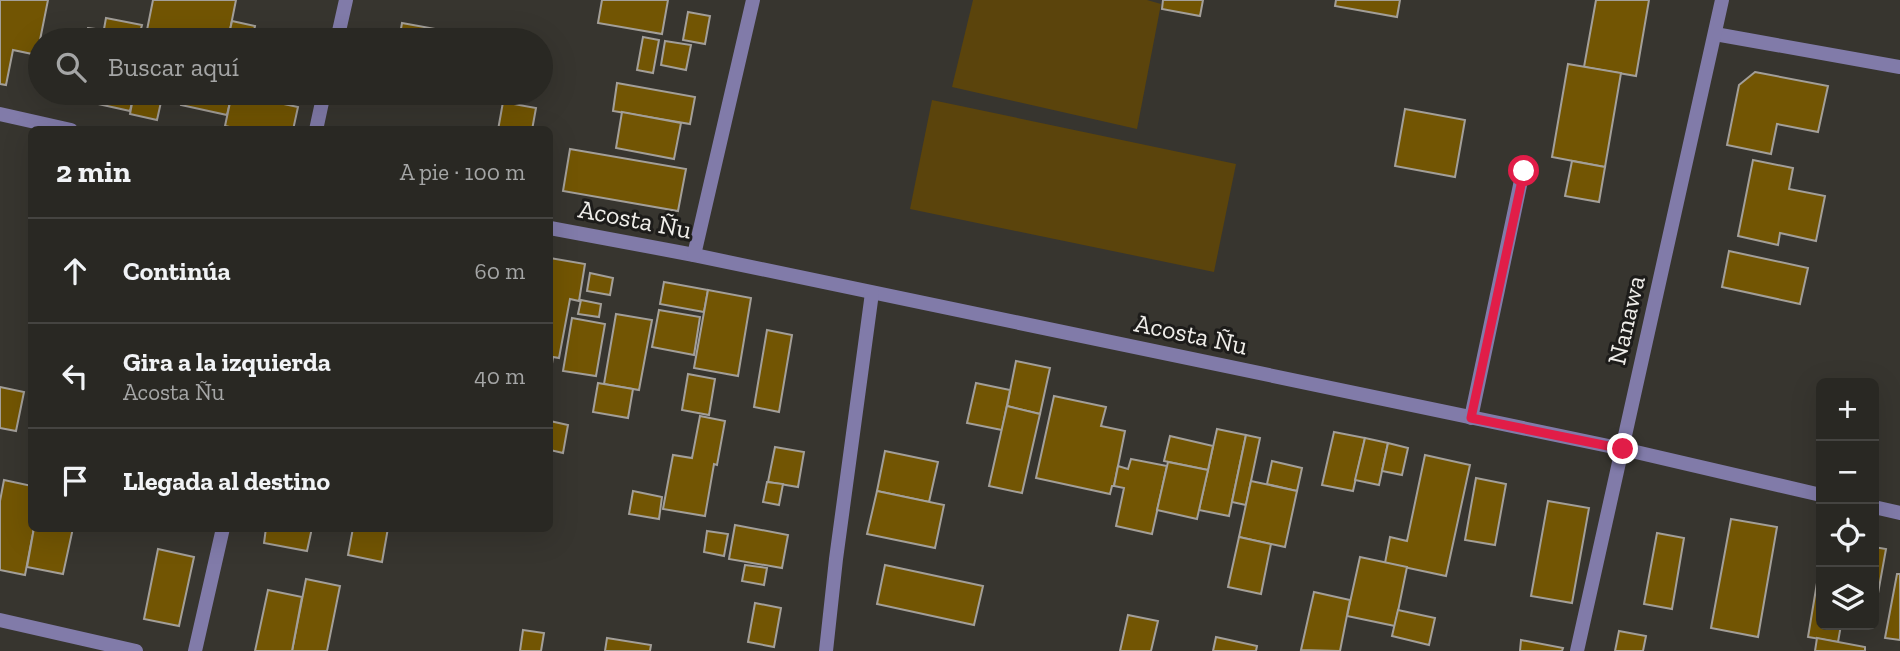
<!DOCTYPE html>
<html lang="es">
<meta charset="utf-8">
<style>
:root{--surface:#292823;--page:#353430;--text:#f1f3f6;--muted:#a5a6a6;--line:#454441}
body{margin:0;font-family:"Zilla Slab",serif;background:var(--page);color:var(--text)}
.controls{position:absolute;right:21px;bottom:21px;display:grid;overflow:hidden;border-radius:10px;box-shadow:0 7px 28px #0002}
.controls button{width:63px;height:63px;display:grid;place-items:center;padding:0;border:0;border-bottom:2px solid var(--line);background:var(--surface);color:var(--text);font:35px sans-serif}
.stop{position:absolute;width:21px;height:21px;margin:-16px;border:5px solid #e11d48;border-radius:50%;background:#fff}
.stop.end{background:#e11d48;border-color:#fff;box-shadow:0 2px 7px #0008}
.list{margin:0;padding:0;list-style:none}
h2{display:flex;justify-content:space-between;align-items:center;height:91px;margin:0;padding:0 28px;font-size:30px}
h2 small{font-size:23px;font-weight:400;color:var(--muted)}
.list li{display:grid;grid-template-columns:46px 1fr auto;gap:21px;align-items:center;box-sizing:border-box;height:105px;padding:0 28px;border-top:2px solid var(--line)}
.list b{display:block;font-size:26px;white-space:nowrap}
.list p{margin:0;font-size:23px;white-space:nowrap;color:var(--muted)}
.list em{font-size:23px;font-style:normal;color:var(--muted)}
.icon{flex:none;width:38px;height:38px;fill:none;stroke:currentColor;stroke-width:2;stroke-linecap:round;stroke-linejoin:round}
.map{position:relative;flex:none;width:1900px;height:651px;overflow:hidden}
.search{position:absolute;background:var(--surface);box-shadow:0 7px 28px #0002;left:28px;top:28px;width:525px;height:77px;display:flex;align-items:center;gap:18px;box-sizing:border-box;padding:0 24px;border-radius:38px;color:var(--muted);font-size:26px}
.panel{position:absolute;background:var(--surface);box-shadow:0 7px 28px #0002;left:28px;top:126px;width:525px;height:406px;border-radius:10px}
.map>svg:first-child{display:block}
.green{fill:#5b440c}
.building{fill:#725503;stroke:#a39f99;stroke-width:2}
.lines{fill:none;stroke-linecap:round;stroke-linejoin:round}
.minor{stroke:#817ba9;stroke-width:14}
.route{stroke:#e11d48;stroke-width:9}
.labels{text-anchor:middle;stroke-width:6;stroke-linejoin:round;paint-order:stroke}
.street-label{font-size:26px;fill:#efede9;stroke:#1d1c1a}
</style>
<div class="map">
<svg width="1900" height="651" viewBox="0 0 1900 651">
<rect width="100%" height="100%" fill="#37352f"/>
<g class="green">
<polygon points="973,0 1147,0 1161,4 1137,129 952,87"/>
<polygon points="932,100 1236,164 1214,272 910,209"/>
</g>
<g class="building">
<polygon points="0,0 48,0 37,55 13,50 6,85 0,84"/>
<polygon points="153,0 236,0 228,40 145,40"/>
<polygon points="602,0 668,0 662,34 598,23"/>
<polygon points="1163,0 1203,0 1200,16 1162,9"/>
<polygon points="1336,0 1400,0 1397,17 1335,6"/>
<polygon points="1596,0 1649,0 1636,76 1584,67"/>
<polygon points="688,12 710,16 705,44 683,40"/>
<polygon points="106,18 142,25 138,40 102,40"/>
<polygon points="232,21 255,26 252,40 228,39"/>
<polygon points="402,23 452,32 451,40 399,40"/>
<polygon points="88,28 104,30 102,40 86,40"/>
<polygon points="643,37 659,40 653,73 637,70"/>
<polygon points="665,41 691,45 686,70 661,65"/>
<polygon points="1568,64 1621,73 1605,167 1552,157"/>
<polygon points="1755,72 1828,86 1818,132 1777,124 1771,154 1727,145 1739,85"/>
<polygon points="617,83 695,97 690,124 613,111"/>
<polygon points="91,93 134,93 130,111 89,102"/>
<polygon points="134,93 163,93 157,120 130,114"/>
<polygon points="183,93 232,93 227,115 181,105"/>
<polygon points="229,93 273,93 271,101"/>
<polygon points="232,93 298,107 293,130 243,130 225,126"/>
<polygon points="377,93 440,93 438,103"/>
<polygon points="503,102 536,108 532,130 498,130"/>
<polygon points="1405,109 1465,120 1455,177 1395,166"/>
<polygon points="622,112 681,123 674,159 616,148"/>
<polygon points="570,149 686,169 678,211 563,191"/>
<polygon points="1753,160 1793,168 1789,189 1825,196 1816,241 1780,233 1778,245 1738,236"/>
<polygon points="1572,161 1605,167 1599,202 1565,196"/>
<polygon points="1729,251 1808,268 1800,304 1722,287"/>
<polygon points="550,258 585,264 579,301 570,299 559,358 553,357 550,377"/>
<polygon points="590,273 613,278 610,295 587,291"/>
<polygon points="664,282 708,290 704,312 660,304"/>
<polygon points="708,290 751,298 738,376 694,368"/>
<polygon points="581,300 601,304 599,317 578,314"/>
<polygon points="659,310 700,317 694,355 652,347"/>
<polygon points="616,314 652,320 639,390 604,384"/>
<polygon points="572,318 605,324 596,376 563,371"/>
<polygon points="767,330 792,335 779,412 754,407"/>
<polygon points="1016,361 1050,368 1040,414 1007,406"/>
<polygon points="688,374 715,379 709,415 682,410"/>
<polygon points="598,383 633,389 628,418 593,412"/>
<polygon points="976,383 1010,390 1002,430 967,423"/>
<polygon points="0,387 24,392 16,431 0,428"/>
<polygon points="1054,396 1106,407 1101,426 1125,431 1114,486 1112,486 1110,494 1036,478"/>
<polygon points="1007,406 1040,414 1022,493 989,486"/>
<polygon points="700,416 725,421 717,465 714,464 705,516 663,509 673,455 692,458"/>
<polygon points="550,421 568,425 563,453 550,450"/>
<polygon points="1217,429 1246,435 1229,516 1199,510"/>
<polygon points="1334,432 1365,438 1353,491 1322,485"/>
<polygon points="1246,435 1260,438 1246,505 1232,502"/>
<polygon points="1170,436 1213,446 1208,470 1164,461"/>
<polygon points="1365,438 1388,443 1379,485 1355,480"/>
<polygon points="1388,443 1408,448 1402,475 1382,471"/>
<polygon points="775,447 804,452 798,487 768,482"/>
<polygon points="885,451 938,462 929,502 877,491"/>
<polygon points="1425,455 1470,465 1446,576 1385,563 1390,537 1407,541"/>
<polygon points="1131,459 1167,466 1152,534 1116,526 1124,488 1114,486 1118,466 1128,469"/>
<polygon points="1272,461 1302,468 1297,491 1267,484"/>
<polygon points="1168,462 1208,470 1197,519 1157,510"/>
<polygon points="1476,478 1506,484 1495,545 1465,540"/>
<polygon points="4,480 32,486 32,528 34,528 25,575 0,570 0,501"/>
<polygon points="1251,481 1297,491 1285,547 1239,537"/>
<polygon points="767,482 783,484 779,505 763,502"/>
<polygon points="633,491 662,497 659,519 629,514"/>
<polygon points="877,491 944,505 935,548 867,534"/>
<polygon points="1548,501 1589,508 1572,603 1531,596"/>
<polygon points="1731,519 1777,527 1758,637 1711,628"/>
<polygon points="735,525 788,535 782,568 729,559"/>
<polygon points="34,528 73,528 63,574 27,567"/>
<polygon points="266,528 312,528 307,551 264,543"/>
<polygon points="353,528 388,528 382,562 348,555"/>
<polygon points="707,531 728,534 724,556 704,552"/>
<polygon points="1657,533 1684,538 1672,609 1644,604"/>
<polygon points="1239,537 1271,544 1261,594 1228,587"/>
<polygon points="1874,547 1886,549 1877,599 1874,598"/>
<polygon points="158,549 194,557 179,626 144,619"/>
<polygon points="1360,557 1407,567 1395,626 1347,616"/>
<polygon points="1821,559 1821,625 1841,625 1838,642 1808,637"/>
<polygon points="745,565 767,568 764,585 742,581"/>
<polygon points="885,565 983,586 974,625 877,604"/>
<polygon points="1897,574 1900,574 1900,640 1885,638"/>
<polygon points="306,579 340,586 327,651 292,651"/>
<polygon points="268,590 302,597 292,651 255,651"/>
<polygon points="1314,592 1350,600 1340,651 1301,650"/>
<polygon points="755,603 781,608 774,647 748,642"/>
<polygon points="1398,610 1435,618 1429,645 1392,636"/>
<polygon points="1128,615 1158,621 1151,651 1120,651"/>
<polygon points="523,630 544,633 541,651 520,651"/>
<polygon points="1619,631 1646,636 1643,651 1615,651"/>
<polygon points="1216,637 1257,646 1256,651 1213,651"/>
<polygon points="607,638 651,645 650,651 605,651"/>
<polygon points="1817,638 1865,647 1865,651 1815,651"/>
<polygon points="1521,640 1563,648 1562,651 1520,651"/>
</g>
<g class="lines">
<g class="minor">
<polyline points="1715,34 1900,67"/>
<polyline points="337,40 346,0"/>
<polyline points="0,114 71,130"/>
<polyline points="316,130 324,93"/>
<polyline points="550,228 694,255 1623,449 1821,495"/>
<polyline points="694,255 753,0"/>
<polyline points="1471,418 1523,171"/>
<polyline points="1874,507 1900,513"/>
<polyline points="0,620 136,651"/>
<polyline points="195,651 223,528"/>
<polyline points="826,651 836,559 872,293"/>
<polyline points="1577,651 1722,0"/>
</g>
</g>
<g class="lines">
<polyline class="route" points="1524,171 1471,418 1623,449"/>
</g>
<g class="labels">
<g class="street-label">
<text transform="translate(635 219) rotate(11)" y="9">Acosta Ñu</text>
<text transform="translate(1626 320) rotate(-77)" y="9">Nanawa</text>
<text transform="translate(1191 334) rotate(12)" y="9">Acosta Ñu</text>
</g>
</g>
</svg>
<div class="controls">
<button>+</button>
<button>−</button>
<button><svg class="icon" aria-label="locate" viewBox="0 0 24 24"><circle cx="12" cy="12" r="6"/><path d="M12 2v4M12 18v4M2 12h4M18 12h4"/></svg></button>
<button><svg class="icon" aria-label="layers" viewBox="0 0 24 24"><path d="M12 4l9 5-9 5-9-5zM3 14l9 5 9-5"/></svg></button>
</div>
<div class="stop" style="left:1524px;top:171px"></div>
<div class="stop end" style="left:1623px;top:449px"></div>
<div class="search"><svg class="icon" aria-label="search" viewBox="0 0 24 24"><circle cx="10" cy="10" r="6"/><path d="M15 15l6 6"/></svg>Buscar aquí</div>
<section class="panel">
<h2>2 min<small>A pie · 100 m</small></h2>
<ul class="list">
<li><svg class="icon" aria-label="ahead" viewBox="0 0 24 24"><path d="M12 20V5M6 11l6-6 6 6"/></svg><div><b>Continúa</b></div><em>60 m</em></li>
<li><svg class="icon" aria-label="left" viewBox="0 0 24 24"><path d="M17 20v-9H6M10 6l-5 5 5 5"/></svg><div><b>Gira a la izquierda</b><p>Acosta Ñu</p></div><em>40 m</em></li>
<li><svg class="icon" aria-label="arrive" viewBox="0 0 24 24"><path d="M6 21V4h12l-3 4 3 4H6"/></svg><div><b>Llegada al destino</b></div></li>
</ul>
</section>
</div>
